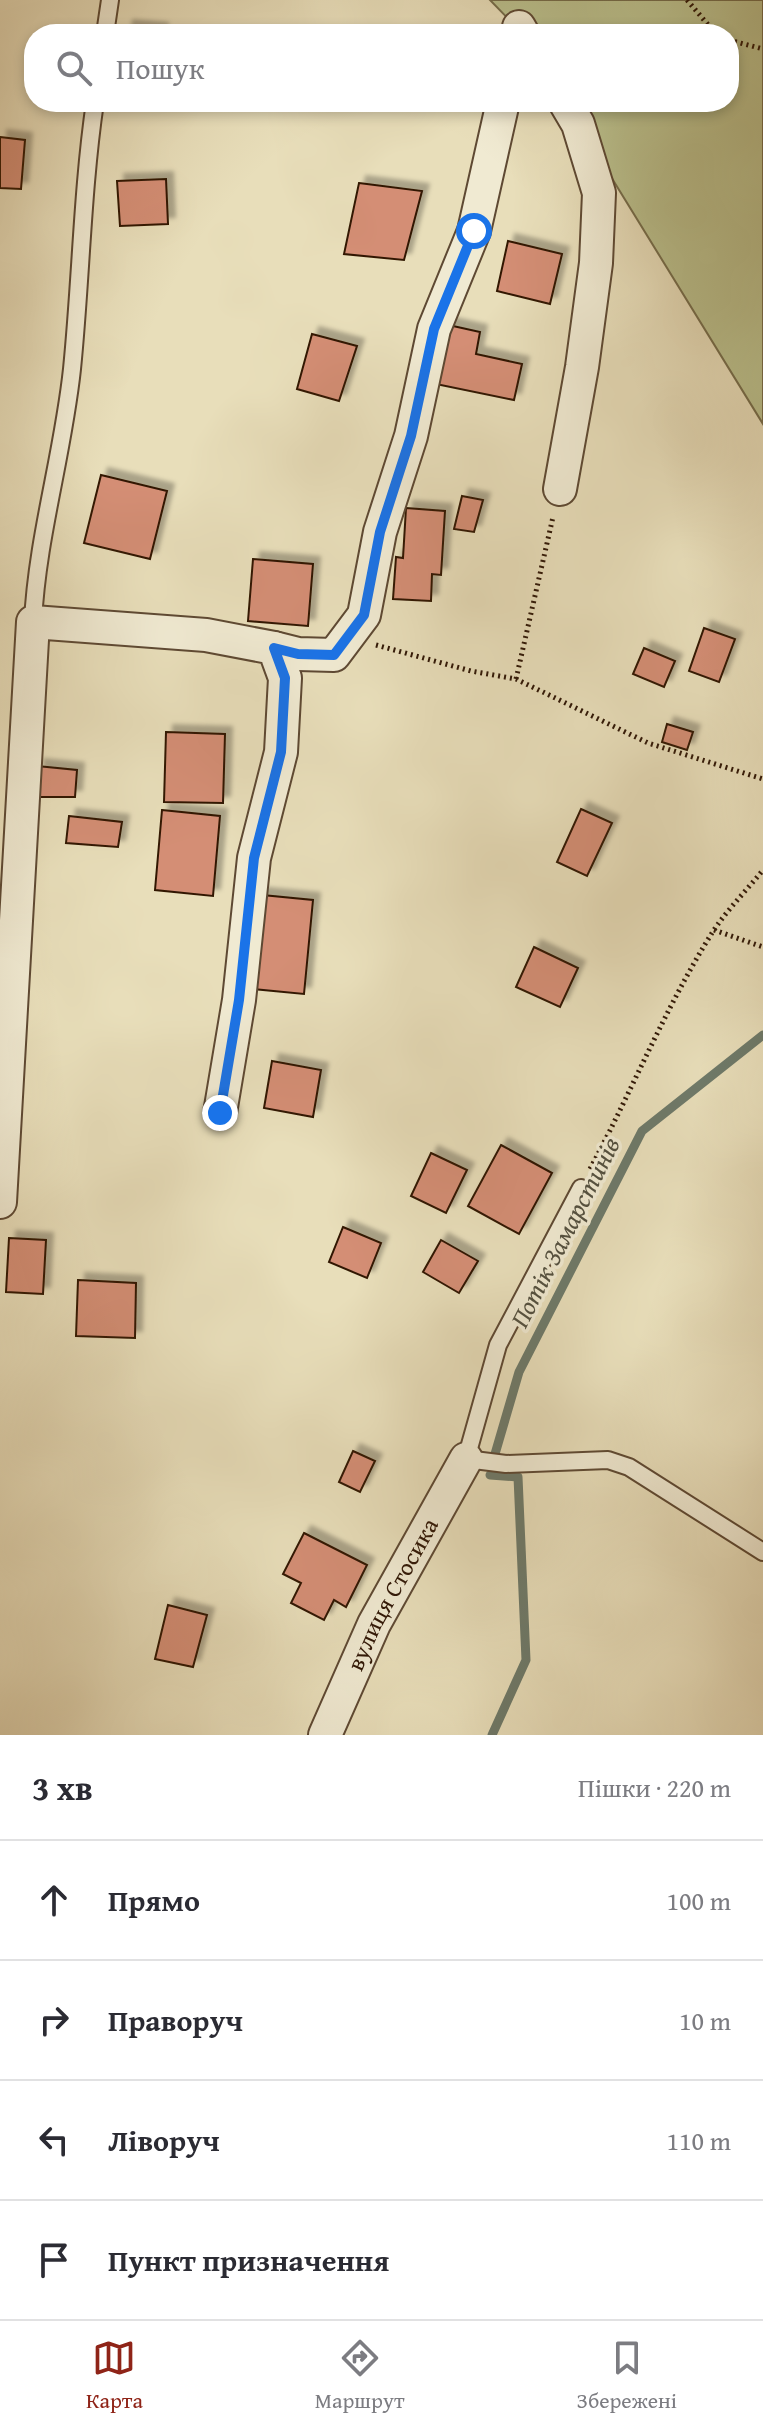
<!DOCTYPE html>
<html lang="uk">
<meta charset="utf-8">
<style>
:root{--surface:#fff;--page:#f7f7f7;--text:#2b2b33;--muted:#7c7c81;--line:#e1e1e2;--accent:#8f2418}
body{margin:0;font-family:"Gentium Book Plus",serif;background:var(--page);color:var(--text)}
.stop{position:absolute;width:24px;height:24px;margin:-18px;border:6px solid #1a73e8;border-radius:50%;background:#fff}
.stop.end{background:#1a73e8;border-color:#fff;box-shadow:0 2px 8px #0008}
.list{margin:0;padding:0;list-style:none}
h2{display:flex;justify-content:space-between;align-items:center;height:104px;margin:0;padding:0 32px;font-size:34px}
h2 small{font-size:26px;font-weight:400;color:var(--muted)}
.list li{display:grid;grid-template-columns:52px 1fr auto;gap:24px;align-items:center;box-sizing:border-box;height:120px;padding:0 32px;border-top:2px solid var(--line)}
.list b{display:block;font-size:30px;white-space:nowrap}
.list em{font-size:26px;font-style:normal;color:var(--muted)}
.icon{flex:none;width:44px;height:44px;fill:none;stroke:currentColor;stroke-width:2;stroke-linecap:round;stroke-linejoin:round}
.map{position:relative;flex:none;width:763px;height:1735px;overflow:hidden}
.search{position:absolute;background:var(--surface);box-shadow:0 4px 12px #0003;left:24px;right:24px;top:24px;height:88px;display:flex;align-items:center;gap:20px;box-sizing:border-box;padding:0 28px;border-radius:32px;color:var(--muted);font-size:30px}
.sheet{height:584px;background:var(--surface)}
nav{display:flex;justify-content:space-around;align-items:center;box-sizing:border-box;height:112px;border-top:2px solid var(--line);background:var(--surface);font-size:22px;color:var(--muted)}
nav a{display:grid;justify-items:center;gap:4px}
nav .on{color:var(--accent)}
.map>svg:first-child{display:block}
.green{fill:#bac08d;stroke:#756c4a;stroke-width:2}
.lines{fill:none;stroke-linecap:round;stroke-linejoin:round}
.stream{stroke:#6e7a6a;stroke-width:9}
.building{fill:#d48e74;stroke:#301706;stroke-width:2;filter:url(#shadow)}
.service-casing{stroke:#5e4933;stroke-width:20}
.minor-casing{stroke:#5e4933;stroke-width:36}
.path{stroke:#301706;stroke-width:5;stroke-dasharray:2 4;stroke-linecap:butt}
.service{stroke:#f0ead2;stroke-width:16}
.minor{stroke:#f0ead2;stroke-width:32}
.route{stroke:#1a73e8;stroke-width:10}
.labels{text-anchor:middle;stroke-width:7;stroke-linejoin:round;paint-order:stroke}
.street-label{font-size:24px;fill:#301706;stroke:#f0ead2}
.water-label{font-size:26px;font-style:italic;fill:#545140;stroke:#f0ead2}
</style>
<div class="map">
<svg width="763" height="1735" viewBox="0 0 763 1735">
<defs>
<filter id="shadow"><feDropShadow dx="7" dy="-7" stdDeviation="2" flood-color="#0004"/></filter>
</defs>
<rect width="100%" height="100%" fill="#e8deba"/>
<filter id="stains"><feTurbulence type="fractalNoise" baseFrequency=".0025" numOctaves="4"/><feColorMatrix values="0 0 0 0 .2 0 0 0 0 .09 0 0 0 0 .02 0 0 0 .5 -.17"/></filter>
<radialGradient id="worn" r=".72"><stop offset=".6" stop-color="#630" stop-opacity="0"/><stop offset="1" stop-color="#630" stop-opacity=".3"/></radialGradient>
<polygon class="green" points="490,0 763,0 763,424 565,102 729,102 729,34 523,34"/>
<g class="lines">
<g class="stream">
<polyline points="495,1454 519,1372 642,1131 763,1035"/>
<polyline points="490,1475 518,1477 526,1660 492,1735"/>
</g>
</g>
<g class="building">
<polygon points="126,27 161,30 161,34 125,34"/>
<rect x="259" y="102" width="60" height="8"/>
<polygon points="0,137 25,140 21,189 0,188"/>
<polygon points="166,179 168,224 120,226 117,181"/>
<polygon points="359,183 422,191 404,260 344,254"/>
<polygon points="508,241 562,254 550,304 497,291"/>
<polygon points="444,324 480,332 476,354 522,364 514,400 431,383"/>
<polygon points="312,334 357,346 339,401 297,389"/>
<polygon points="101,475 167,491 150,559 84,543"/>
<polygon points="462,496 483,500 474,532 454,529"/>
<polygon points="406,508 445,511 441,575 432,574 431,601 393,599 396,557 403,558"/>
<polygon points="253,559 313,564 308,626 248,621"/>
<polygon points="704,628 735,639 719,682 689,671"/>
<polygon points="644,648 675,661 664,687 633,674"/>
<polygon points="667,724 693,732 687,750 662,742"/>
<polygon points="166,732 225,734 223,803 164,802"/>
<polygon points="37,766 77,770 75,797 38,797"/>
<polygon points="581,809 612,823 587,876 557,862"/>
<polygon points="162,810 220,816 213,896 155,890"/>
<polygon points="69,816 122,822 118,847 66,843"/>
<polygon points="252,894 313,900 304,994 243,988"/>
<polygon points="534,947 578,968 560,1007 516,987"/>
<polygon points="272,1061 321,1070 313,1117 264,1108"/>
<polygon points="501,1145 552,1173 519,1234 468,1206"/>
<polygon points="431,1153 467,1170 446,1213 411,1196"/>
<polygon points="343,1227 381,1243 367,1278 329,1262"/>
<polygon points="9,1238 46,1240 43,1294 6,1292"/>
<polygon points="441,1240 478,1261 459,1293 423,1272"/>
<polygon points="78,1280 136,1283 135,1338 76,1336"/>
<polygon points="353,1451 375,1461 360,1492 339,1482"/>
<polygon points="304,1533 367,1565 346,1607 334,1600 324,1620 291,1603 301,1583 283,1574"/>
<polygon points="168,1605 207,1615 193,1667 155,1659"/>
</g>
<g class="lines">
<defs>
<g id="service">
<polyline points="105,34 110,0"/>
<path d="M33,622C37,537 63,455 72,369C81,280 82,191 95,102"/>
<polyline points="581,1188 498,1345 466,1459 506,1464 608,1460 629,1467 763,1552"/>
</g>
<g id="minor">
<polyline points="519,27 523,34"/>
<polyline points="560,489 582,367 596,263 599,193 578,124 565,102"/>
<polyline points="274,648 298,654 334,655 364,615 380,532 411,436 434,329 474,231 503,102"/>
<polyline points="0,1202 33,622 206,635 274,648 285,678 281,752 254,858 239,1000 220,1113"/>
<path id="s1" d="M325,1735L374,1624L466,1459"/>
</g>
</defs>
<use href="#service" class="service-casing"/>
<use href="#minor" class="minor-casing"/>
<g class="path">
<polyline points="687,0 716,34"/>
<polyline points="729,40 763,49"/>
<polyline points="376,645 471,671 516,679 648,743 763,779"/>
<polyline points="516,679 553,517"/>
<polyline points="714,930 763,947"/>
<path d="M590,1169C632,1091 665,1008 712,933C726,911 746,891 763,870"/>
</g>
<use href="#service" class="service"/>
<use href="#minor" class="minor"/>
</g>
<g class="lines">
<polyline class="route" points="220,1113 239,1000 254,858 281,752 285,678 274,648 298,654 334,655 364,615 380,532 411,436 434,329 474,231"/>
</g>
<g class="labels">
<g class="street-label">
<text dy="8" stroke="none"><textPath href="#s1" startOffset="156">вулиця Стосика</textPath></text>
</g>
<g class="water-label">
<text transform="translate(565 1232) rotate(-63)" y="9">Потік Замарстинів</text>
</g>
</g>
<rect width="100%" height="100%" filter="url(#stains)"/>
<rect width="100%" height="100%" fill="url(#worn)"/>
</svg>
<div class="stop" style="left:474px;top:231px"></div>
<div class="stop end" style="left:220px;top:1113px"></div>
<div class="search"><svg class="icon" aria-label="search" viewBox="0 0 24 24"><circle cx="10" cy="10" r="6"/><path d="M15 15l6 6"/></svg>Пошук</div>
</div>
<section class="sheet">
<h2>3 хв<small>Пішки · 220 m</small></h2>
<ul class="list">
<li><svg class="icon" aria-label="ahead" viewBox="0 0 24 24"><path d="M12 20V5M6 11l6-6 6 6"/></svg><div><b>Прямо</b></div><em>100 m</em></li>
<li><svg class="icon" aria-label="right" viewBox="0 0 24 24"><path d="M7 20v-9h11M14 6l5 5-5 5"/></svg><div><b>Праворуч</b></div><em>10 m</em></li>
<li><svg class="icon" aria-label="left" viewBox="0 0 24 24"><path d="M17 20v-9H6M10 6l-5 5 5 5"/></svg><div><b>Ліворуч</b></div><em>110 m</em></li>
<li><svg class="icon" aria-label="arrive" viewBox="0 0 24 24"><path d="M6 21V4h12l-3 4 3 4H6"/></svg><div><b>Пункт призначення</b></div></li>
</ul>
</section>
<nav>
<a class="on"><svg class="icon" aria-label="map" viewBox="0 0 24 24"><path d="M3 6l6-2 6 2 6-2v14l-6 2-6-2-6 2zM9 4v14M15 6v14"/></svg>Карта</a>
<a><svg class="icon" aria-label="directions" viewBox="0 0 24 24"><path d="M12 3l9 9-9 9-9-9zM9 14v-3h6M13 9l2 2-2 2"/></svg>Маршрут</a>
<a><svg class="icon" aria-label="saved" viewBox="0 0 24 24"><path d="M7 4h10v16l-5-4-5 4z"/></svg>Збережені</a>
</nav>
